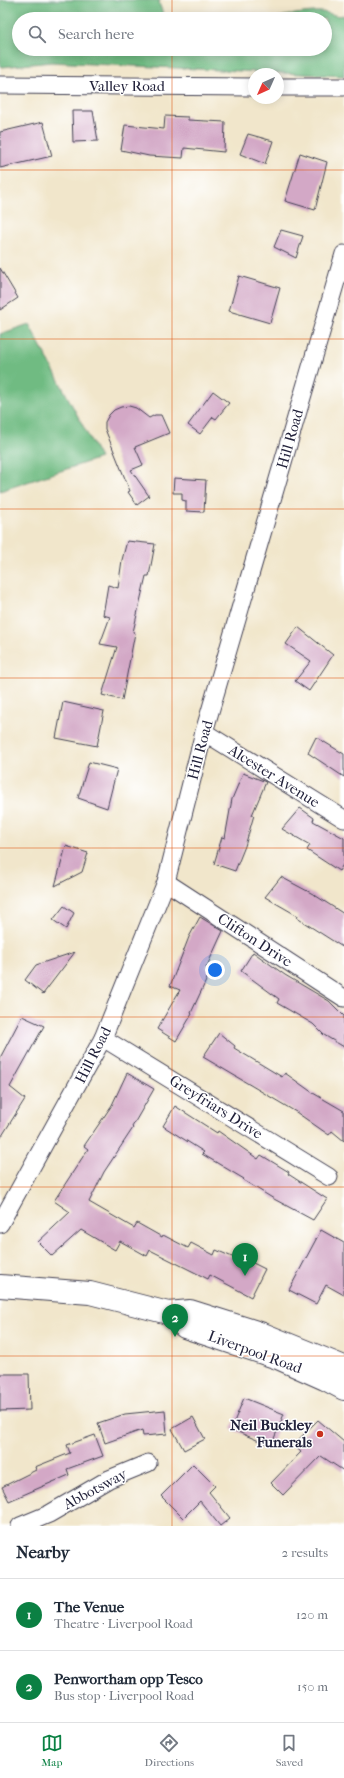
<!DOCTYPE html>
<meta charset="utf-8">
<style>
:root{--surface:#fff;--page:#f2f2f3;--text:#1f2937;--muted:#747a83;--line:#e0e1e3;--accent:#0b8043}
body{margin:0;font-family:"IM FELL French Canon",serif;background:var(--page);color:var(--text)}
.compass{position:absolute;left:248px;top:68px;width:36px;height:36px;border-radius:50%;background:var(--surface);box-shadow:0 2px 10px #0003;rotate:225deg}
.you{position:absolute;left:215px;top:970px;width:14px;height:14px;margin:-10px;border:3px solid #fff;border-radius:50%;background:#1a73e8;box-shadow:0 0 0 6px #1a73e833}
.badge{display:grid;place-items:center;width:26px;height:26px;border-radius:50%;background:var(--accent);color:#fff;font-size:13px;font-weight:700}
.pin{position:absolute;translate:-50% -33px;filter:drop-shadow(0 1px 2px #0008)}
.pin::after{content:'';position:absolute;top:21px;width:14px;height:12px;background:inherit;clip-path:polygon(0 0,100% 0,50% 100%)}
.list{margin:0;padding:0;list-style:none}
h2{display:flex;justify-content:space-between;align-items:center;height:52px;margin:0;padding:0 16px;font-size:17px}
h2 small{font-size:13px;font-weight:400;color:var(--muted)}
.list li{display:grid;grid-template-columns:26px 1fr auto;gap:12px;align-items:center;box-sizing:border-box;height:72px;padding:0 16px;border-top:1px solid var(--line)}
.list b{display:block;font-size:15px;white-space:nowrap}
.list p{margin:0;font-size:13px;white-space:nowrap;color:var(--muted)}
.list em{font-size:13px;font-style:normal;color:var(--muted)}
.icon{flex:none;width:22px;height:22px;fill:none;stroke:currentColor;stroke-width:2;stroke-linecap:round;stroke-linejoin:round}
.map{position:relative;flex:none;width:344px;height:1526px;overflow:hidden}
.search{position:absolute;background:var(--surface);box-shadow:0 2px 10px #0003;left:12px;right:12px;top:12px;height:44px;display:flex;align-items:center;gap:10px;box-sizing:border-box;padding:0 14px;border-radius:22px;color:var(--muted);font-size:15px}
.sheet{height:196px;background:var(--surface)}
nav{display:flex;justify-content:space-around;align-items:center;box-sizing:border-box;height:56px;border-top:1px solid var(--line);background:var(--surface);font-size:11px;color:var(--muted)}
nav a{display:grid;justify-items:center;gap:2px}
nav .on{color:var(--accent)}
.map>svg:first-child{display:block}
.forest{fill:#70bb82;stroke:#496e5e}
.building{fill:#d3a8c6}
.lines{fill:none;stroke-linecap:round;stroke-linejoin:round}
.minor-casing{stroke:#413f51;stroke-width:19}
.tertiary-casing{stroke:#413f51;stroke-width:24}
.minor{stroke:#fff;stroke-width:17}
.tertiary{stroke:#fff;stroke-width:22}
.grid{fill:none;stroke:#de560e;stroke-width:1;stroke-opacity:0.55}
.poi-dot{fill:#c8321e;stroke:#fff;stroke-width:1.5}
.labels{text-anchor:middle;stroke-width:3;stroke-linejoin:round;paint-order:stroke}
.street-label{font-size:15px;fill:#22223b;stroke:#fff}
.poi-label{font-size:15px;font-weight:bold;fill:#22223b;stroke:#fff;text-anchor:end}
</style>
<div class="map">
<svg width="344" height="1526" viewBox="0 0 344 1526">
<rect width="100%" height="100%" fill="#fff"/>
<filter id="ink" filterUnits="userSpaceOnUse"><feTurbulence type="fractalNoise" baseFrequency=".025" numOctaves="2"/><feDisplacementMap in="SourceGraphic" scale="8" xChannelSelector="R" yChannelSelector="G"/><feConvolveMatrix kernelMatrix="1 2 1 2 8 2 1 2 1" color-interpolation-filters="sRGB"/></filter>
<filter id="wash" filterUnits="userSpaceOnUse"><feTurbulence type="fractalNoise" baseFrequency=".012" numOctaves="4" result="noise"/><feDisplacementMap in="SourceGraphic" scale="16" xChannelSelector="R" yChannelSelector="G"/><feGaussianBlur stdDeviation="0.9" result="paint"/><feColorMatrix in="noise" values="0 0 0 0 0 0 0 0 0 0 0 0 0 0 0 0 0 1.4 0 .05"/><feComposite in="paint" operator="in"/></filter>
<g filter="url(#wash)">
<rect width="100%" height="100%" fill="#f1e6cb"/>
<g class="forest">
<path d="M0,0H160L159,3L165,19H19V49H325V19H271C283,16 309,11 322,12C331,13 335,17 344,15V76L51,62L2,67L0,66Z"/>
<polygon points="29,324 100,458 0,491 0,334"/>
</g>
<g id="blocks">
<g class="building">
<polygon points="72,111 93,111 98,141 73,142"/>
<polygon points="165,116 188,117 188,120 225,122 224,152 184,148 183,158 149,156 121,150 125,125 164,129"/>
<polygon points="43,122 52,156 0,168 0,132"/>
<polygon points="248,134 273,141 265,164 240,154"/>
<polygon points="300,153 327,162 315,210 285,201"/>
<polygon points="281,230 303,236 296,258 274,247"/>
<polygon points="0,268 18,298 0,310"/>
<polygon points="239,276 280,288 270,323 229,311"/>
<polygon points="213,391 229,403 216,419 213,417 200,434 188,425"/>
<polygon points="129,406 136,408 149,418 155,415 161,415 169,433 135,447 143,465 131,470 149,496 137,505 128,492 130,491 105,429 105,422 109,415 114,410 121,407"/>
<polygon points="174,478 206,480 204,512 186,511 186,501 182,500 182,493 173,493"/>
<polygon points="127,541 155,544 149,576 146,576 133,632 135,633 122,700 102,695 117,647 100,644 110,617 103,615 108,585 118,588 122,560"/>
<polygon points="298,627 333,655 309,691 295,681 311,661 286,644"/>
<polygon points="63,702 104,711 97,746 56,738"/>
<polygon points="316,737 344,754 344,777 308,753"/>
<polygon points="89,762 117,769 107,808 78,798"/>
<polygon points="243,773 266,782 252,815 254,815 245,846 235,871 214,864 222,837 225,838 232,799"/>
<polygon points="300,808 314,818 313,821 344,838 344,863 339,871 307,850 310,845 282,829"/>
<polygon points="66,846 88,853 82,872 55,886"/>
<polygon points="281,877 313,894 344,914 344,948 297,918 298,916 265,897"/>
<polygon points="64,906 74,913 66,929 53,920"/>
<polygon points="200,917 223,931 206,968 211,970 191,1013 192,1014 176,1041 157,1029 180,990 170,986 189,937"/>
<polygon points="75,952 43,994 25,980 36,965"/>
<polygon points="253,952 285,975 329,1001 344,1016 344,1047 324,1035 313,1024 277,1003 279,999 241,971"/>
<polygon points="22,1016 44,1026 10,1087 25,1099 0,1139 0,1058"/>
<polygon points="219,1033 235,1046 234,1048 282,1077 285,1073 313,1093 344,1111 344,1141 332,1131 329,1135 296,1112 203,1057"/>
<polygon points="127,1073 154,1089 132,1127 133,1128 104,1172 89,1202 134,1228 137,1223 162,1237 163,1235 188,1248 191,1243 214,1255 216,1250 237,1259 239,1256 265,1269 251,1297 210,1275 208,1279 150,1250 147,1256 120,1241 115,1250 81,1230 52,1256 38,1242 70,1212 54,1201 88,1149 84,1146 112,1105"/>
<polygon points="175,1106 217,1133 218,1131 258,1159 261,1155 289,1172 288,1174 327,1199 313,1220 274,1199 243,1180 244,1179 202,1154 204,1152 163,1126"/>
<polygon points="321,1230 344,1243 344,1295 326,1285 316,1304 289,1290"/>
<polygon points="0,1374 29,1374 30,1410 0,1411"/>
<polygon points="244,1398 284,1414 271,1446 231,1429"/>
<polygon points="165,1410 167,1434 143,1436 142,1430 105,1443 98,1423 125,1414"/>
<polygon points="193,1417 205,1439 184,1450 172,1429"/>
<polygon points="318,1420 344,1442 344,1471 321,1456 283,1495 271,1483 301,1452 293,1445"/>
<polygon points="95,1435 103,1456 67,1469 69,1475 9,1501 2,1487 36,1470 35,1467 70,1453 67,1445"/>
<polygon points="193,1464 215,1486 209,1492 230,1518 220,1526 200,1501 183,1518 161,1496"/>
</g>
</g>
</g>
<g filter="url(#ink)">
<use href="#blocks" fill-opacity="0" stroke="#413f51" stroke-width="1"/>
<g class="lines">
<defs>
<g id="minor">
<polyline points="0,85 254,87"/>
<polyline points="278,87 344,87"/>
<polyline points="204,732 344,819"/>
<polyline points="166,882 344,998"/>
<polyline points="103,1038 329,1177"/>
<polyline points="0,1224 103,1038 166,882 204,732 344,254"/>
<polyline points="20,1526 49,1514 109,1479 148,1463"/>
</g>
<g id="tertiary">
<polyline points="0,1286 90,1293 168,1313 190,1311 263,1334 344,1367"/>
<polyline points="168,1313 185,1327 278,1358 325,1379 344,1389"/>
</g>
</defs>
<use href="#minor" class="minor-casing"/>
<use href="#tertiary" class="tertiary-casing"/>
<use href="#minor" class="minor"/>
<use href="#tertiary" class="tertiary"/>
</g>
</g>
<path class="grid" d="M172,0V19M172,49V1526M0,170H344M0,339H344M0,509H344M0,678H344M0,848H344M0,1017H344M0,1187H344M0,1356H344"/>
<circle class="poi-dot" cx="320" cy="1434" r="4"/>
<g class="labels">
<g class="street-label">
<text x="127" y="91">Valley Road</text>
<text transform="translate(290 439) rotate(-74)" y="5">Hill Road</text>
<text transform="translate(200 750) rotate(-75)" y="5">Hill Road</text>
<text transform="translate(274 776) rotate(32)" y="5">Alcester Avenue</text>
<text transform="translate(255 940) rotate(33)" y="5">Clifton Drive</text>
<text transform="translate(93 1055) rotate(-63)" y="5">Hill Road</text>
<text transform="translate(216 1107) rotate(32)" y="5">Greyfriars Drive</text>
<text transform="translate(255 1352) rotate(20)" y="5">Liverpool Road</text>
<text transform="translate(95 1489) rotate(-28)" y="5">Abbotsway</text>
</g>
<g class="poi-label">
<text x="312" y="1430">Neil Buckley<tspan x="312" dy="17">Funerals</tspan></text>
</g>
</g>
</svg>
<svg class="compass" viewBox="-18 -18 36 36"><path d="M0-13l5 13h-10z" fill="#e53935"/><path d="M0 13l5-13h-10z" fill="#747a83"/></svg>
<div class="you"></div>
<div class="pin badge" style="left:245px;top:1276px">1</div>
<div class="pin badge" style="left:175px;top:1337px">2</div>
<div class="search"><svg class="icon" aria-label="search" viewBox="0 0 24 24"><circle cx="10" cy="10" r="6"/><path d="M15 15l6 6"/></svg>Search here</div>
</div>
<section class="sheet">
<h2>Nearby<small>2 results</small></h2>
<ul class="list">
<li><span class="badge">1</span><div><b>The Venue</b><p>Theatre · Liverpool Road</p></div><em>120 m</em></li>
<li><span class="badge">2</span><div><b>Penwortham opp Tesco</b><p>Bus stop · Liverpool Road</p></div><em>150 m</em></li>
</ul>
</section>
<nav>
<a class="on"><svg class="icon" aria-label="map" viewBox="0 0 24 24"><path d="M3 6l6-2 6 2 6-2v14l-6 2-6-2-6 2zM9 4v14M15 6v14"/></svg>Map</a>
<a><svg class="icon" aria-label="directions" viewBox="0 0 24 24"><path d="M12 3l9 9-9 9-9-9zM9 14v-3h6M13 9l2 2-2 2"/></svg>Directions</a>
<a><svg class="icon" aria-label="saved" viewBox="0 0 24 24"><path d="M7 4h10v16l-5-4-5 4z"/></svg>Saved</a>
</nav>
